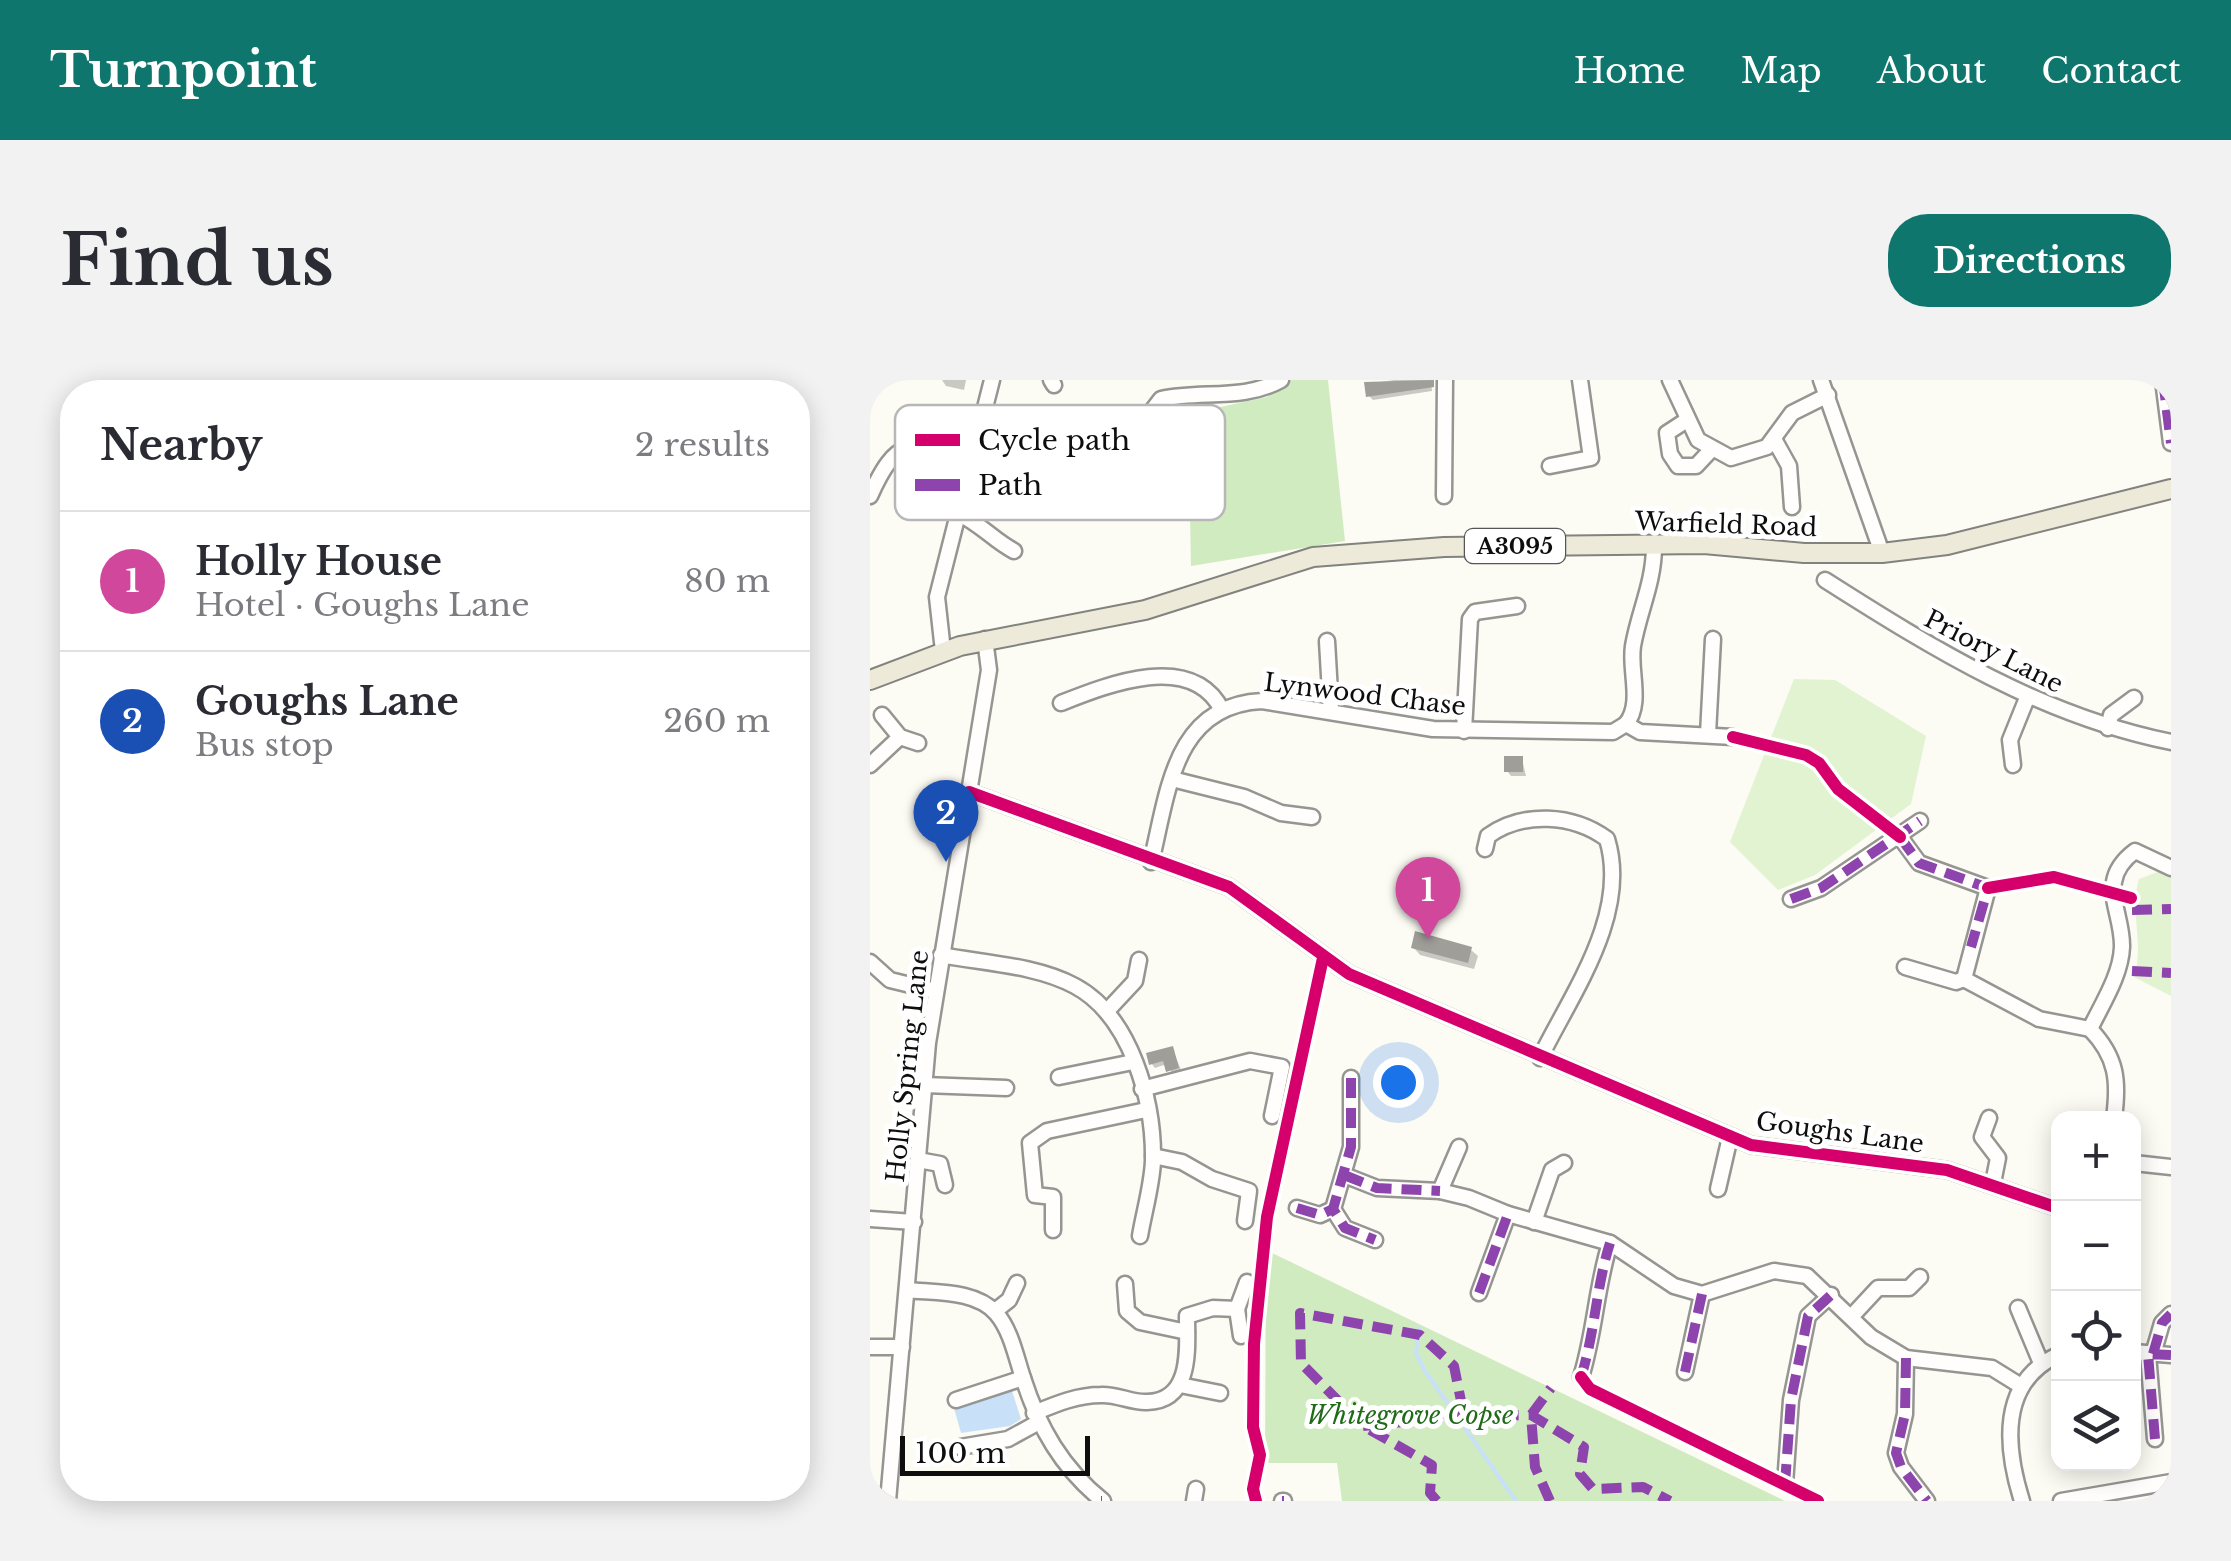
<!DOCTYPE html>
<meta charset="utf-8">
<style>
:root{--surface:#fff;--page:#f2f2f3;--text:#2b2b33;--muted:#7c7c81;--line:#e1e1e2;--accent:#0f766e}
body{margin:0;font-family:"Libre Baskerville",serif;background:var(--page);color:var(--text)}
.controls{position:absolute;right:30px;bottom:30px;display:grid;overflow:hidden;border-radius:20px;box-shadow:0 5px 25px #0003}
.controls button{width:90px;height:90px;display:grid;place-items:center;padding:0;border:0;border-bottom:2px solid var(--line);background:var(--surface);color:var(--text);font:50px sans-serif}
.scale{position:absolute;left:30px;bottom:25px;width:190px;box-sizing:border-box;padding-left:10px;border:5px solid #0e0e0e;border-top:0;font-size:28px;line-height:35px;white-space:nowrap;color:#0e0e0e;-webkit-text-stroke:8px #fff;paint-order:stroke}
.you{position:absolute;left:528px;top:702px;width:35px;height:35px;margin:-25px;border:8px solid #fff;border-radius:50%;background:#1a73e8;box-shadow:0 0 0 15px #1a73e833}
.badge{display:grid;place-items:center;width:65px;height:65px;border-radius:50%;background:var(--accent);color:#fff;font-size:32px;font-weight:700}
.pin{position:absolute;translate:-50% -82px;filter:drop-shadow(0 2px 5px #0008)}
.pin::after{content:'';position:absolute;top:52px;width:35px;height:30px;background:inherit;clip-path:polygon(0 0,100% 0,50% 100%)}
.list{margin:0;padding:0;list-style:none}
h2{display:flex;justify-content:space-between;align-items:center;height:130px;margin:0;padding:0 40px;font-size:42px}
h2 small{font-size:32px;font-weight:400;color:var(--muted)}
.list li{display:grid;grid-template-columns:65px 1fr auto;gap:30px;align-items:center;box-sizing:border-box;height:140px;padding:0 40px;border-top:2px solid var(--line)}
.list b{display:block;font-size:38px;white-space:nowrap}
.list p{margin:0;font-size:32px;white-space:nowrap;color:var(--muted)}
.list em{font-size:32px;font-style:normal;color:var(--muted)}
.icon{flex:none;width:55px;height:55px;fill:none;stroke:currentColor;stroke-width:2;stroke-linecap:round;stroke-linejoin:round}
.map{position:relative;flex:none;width:1301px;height:1121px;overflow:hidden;border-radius:40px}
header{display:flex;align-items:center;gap:60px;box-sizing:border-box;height:140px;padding:0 50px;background:var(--accent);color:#fff}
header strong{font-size:48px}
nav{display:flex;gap:55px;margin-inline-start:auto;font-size:35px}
.intro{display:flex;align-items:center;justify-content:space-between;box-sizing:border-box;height:240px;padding:0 60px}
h1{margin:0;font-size:70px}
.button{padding:25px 45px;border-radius:40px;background:var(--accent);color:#fff;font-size:35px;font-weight:700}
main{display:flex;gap:60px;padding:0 60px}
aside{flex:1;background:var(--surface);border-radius:40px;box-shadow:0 5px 25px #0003}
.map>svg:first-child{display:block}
.green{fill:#e2f3d2}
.forest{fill:#d1ebc0}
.water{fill:#c8e0f8}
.shadow{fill:#0003}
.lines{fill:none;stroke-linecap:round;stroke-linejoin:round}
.stream{stroke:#c8e0f8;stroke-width:4}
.building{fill:#9f9e99}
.minor-casing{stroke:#959592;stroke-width:19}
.major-casing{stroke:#82827f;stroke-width:22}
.minor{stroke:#fffefd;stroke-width:14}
.major{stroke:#edead9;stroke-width:18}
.quiet{stroke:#8e44ad;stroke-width:10;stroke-dasharray:20 10;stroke-linecap:butt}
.cycleway-casing{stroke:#fff;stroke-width:19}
.cycleway{stroke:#d6006c;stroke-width:12}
.labels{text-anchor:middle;stroke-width:10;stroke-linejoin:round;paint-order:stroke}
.shield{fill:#fff;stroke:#565656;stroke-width:2.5}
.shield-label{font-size:22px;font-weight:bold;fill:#0e0e0e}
.street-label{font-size:25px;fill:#0e0e0e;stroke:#fff}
.park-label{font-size:25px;font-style:italic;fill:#216a1a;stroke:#fff}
.key{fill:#fff;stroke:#b7b7b7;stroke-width:2.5}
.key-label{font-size:28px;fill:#0e0e0e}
</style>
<header>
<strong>Turnpoint</strong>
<nav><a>Home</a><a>Map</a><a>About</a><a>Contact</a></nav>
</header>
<div class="intro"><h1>Find us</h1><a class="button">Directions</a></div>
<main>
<aside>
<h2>Nearby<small>2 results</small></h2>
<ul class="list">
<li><span class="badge" style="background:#d1479c">1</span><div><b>Holly House</b><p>Hotel · Goughs Lane</p></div><em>80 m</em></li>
<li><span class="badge" style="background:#1a4fb4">2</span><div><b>Goughs Lane</b><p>Bus stop</p></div><em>260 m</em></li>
</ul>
</aside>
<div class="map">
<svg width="1301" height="1121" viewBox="0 0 1301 1121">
<rect width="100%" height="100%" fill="#fcfbf4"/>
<g class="green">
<polygon points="924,299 965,300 1056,356 1041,424 945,495 908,510 860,462"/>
<path d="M1293,490L1301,493V616L1264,597C1275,564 1259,532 1269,499Z"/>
</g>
<g class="forest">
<polygon points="422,0 458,0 475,161 321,186 318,34 397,17"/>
<polygon points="396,870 915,1121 472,1121 467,1083 395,1083"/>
</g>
<polygon class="water" points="142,1011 151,1039 140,1046 91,1053 84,1028"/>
<g class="shadow">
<polygon points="72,0 96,0 94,10 76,6"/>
<polygon points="524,0 561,0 562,11 503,20 499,16 497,4"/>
<polygon points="652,379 656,396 641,396 637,391"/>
<polygon points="544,568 601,570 608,576 604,589 550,575"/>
<polygon points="302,668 312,692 303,695 297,684 285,688 281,683"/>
</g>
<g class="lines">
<polyline class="stream" points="549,948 546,973 555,991 646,1121"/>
</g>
<g class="building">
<polygon points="564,0 564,7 496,17 494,2"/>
<polygon points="75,24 75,47 57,49 56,26"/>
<rect x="634" y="376" width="19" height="16"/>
<polygon points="545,551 602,567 598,583 541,568"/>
<polygon points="303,666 309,688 296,692 293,681 279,685 276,673"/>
</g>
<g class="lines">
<defs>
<g id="minor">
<polyline points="181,0 184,5"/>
<polyline points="800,0 828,60 861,78 897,67 922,33 958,15"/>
<polyline points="951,0 1012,173"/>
<polyline points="1293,0 1301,63"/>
<polyline points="817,40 797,53 800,74 808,86 826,86 841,70"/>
<polyline points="904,59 919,86 922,127"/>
<polyline points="680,86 721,78 710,0"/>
<path d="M0,116C28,54 41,62 102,78"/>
<polyline points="574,116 575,0"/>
<path d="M269,118L271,45L291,19C332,10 373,21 411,0"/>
<path d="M87,133C110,143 123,160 144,171"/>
<path d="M955,200C1065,270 1172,336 1301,362"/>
<polyline points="457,261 461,330"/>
<polyline points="73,271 67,217 122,0"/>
<path d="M191,323C239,304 322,271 352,330"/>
<polyline points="12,335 30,357 48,363"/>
<path d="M756,344C773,323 759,291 763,266C769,231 784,203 784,166"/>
<polyline points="756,344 770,352 863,357"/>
<polyline points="1238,348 1241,335 1264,318"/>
<polyline points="594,351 600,239 605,232 647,226"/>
<polyline points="838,354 843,259"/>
<polyline points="0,385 30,357"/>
<polyline points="1143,385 1140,360 1157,318"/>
<polyline points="302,399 374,417 411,433 442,437"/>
<polyline points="99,412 359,507 479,594 881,765 1077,790 1188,828"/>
<polyline points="1030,457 1049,483 1118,508 1094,599 1169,639 1220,649"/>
<path d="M615,469L618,456C653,431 703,434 737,459C760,534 702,613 670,678"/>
<path d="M281,482C298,414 303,325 392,321L563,349L743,352L756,344"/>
<polyline points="921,519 951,508 1050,441"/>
<path d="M71,575C113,583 166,585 205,606C261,636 284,721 283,781C282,805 274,832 270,856"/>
<polyline points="0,582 20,600 65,611"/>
<polyline points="1035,587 1086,602 1094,599"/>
<polyline points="237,631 265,601 269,580"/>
<path d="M1220,649C1232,624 1251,595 1252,567C1253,531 1225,501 1265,471L1301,488"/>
<path d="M1220,649C1247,677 1249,701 1244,738"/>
<polyline points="189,697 263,682"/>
<polyline points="481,698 481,767 463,829 475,848 505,860"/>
<polyline points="54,705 136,708"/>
<polyline points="272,709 380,681 412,687 402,736"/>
<polyline points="1119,738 1112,757 1128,778 1123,803"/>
<polyline points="283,776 312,782 342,799 379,811 375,841"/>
<polyline points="48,780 70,784 75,805"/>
<polyline points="1264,783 1301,787"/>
<polyline points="474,795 507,808 570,811 599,818 638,834 740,863 804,906 832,914 904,891 937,896 1001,957 1036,978 1122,988 1151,1006"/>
<polyline points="848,809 860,757"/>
<polyline points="570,811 589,767"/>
<polyline points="427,828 450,835 463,829"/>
<polyline points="0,839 44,842"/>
<polyline points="664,842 682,790 694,783"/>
<polyline points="183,850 183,817 165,815 160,763 177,751 276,730"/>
<polyline points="255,904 257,931 270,942 317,952"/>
<path d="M37,910C66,913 105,910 126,933C141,950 146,977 153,998C169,1048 192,1088 233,1121"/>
<polyline points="609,913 638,834"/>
<polyline points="1148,928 1171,983"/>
<polyline points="367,929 371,956"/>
<polyline points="125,931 139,920 147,903"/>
<polyline points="982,936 1008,908 1039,908 1050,897"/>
<polyline points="0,967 32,967"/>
<polyline points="1264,972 1301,975"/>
<polyline points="1278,974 1285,1059"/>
<polyline points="1283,974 1292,943 1301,934"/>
<polyline points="1036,978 1035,1034 1026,1073 1031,1087 1057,1121"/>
<polyline points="815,992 832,914"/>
<path d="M711,997C725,953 726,907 740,863"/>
<polyline points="310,1005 350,1013"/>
<polyline points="86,1020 153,998"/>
<path d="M164,1033C186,1024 207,1015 231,1015C247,1014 262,1023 277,1022C323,1021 317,967 317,936L343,928L367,929L377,902"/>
<polyline points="90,1067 138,1059 169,1042"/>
<polyline points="915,1104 921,1020 938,936 961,915"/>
<polyline points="18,1121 58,663 119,290 115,259"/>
<polyline points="324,1121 326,1109"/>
<polyline points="412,1121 414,1121"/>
<path d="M1152,1121C1135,1067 1129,1002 1188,975"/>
<polyline points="1191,1121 1301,1102"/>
</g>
<polyline id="major" points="0,300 90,266 275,230 443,177 574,167 834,164 934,173 1012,173 1077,165 1301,109"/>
</defs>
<use href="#minor" class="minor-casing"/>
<use href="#major" class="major-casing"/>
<use href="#minor" class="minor"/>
<use href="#major" class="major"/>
<g class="quiet">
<polyline points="1293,0 1301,63"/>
<polyline points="1030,457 1049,483 1118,508 1101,567"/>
<polyline points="921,519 951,508 1050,441"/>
<polyline points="1262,530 1301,529"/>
<polyline points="1262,591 1301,593"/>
<polyline points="481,698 481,767 463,829 475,848 505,860"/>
<polyline points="474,795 507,808 570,811"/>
<polyline points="427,828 450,835 463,829"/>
<polyline points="609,913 638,834"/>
<polyline points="1283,974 1292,943 1301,934"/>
<polyline points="1036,978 1035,1034 1026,1073 1031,1087 1057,1121"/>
<polyline points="815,992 832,914"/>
<path d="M711,997C725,953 726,907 740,863"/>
<polyline points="493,1046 594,1036"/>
<polyline points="1285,1059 1278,974 1301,975"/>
<polyline points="915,1104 921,1020 938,936 961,915"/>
<polyline points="231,1121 232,1121"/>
<polyline points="412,1121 414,1121"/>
<polyline points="567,1121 560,1113 562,1085 493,1046 431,983 430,933 550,955 584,986 594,1036 661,1035 714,1067 710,1094 723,1109 773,1107 800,1121"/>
<polyline points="680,1121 665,1087 661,1035 681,1008"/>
</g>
<defs>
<g id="cycleway">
<polyline points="863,357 936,375 949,383 968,409 1030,457"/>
<polyline points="99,412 359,507 479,594 881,765 1077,790 1188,828"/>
<polyline points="1118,508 1184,497 1261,518"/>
<polyline points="711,997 720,1009 948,1121"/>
<polyline points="386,1121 383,1109 390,1075 383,1047 384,964 397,837 453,578"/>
</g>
</defs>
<use href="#cycleway" class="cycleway-casing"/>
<use href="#cycleway" class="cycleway"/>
</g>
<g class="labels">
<rect class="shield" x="595" y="149" width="100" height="34" rx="8"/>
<g class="shield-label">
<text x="645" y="174">A3095</text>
</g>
<g class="street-label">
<text transform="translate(856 144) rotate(2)" y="9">Warfield Road</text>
<text transform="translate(1124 271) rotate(27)" y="9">Priory Lane</text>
<text transform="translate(495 314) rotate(7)" y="9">Lynwood Chase</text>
<text transform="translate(37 686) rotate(-84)" y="9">Holly Spring Lane</text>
<text transform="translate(970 752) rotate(8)" y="9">Goughs Lane</text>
</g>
<g class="park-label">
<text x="540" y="1044">Whitegrove Copse</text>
</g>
</g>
<rect x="25" y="25" width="330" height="115" rx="15" class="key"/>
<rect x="45" y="54" width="45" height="12" fill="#d6006c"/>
<rect x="45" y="99" width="45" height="12" fill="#8e44ad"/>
<g class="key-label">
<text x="108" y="70">Cycle path</text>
<text x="108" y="115">Path</text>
</g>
</svg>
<div class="controls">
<button>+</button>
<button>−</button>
<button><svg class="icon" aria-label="locate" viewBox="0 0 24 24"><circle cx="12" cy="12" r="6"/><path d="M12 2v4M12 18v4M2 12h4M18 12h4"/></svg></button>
<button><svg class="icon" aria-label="layers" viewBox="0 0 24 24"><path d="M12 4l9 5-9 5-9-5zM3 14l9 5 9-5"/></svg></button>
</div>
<div class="scale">100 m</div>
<div class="you"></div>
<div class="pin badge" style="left:558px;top:559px;background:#d1479c">1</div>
<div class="pin badge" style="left:76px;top:482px;background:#1a4fb4">2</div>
</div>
</main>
